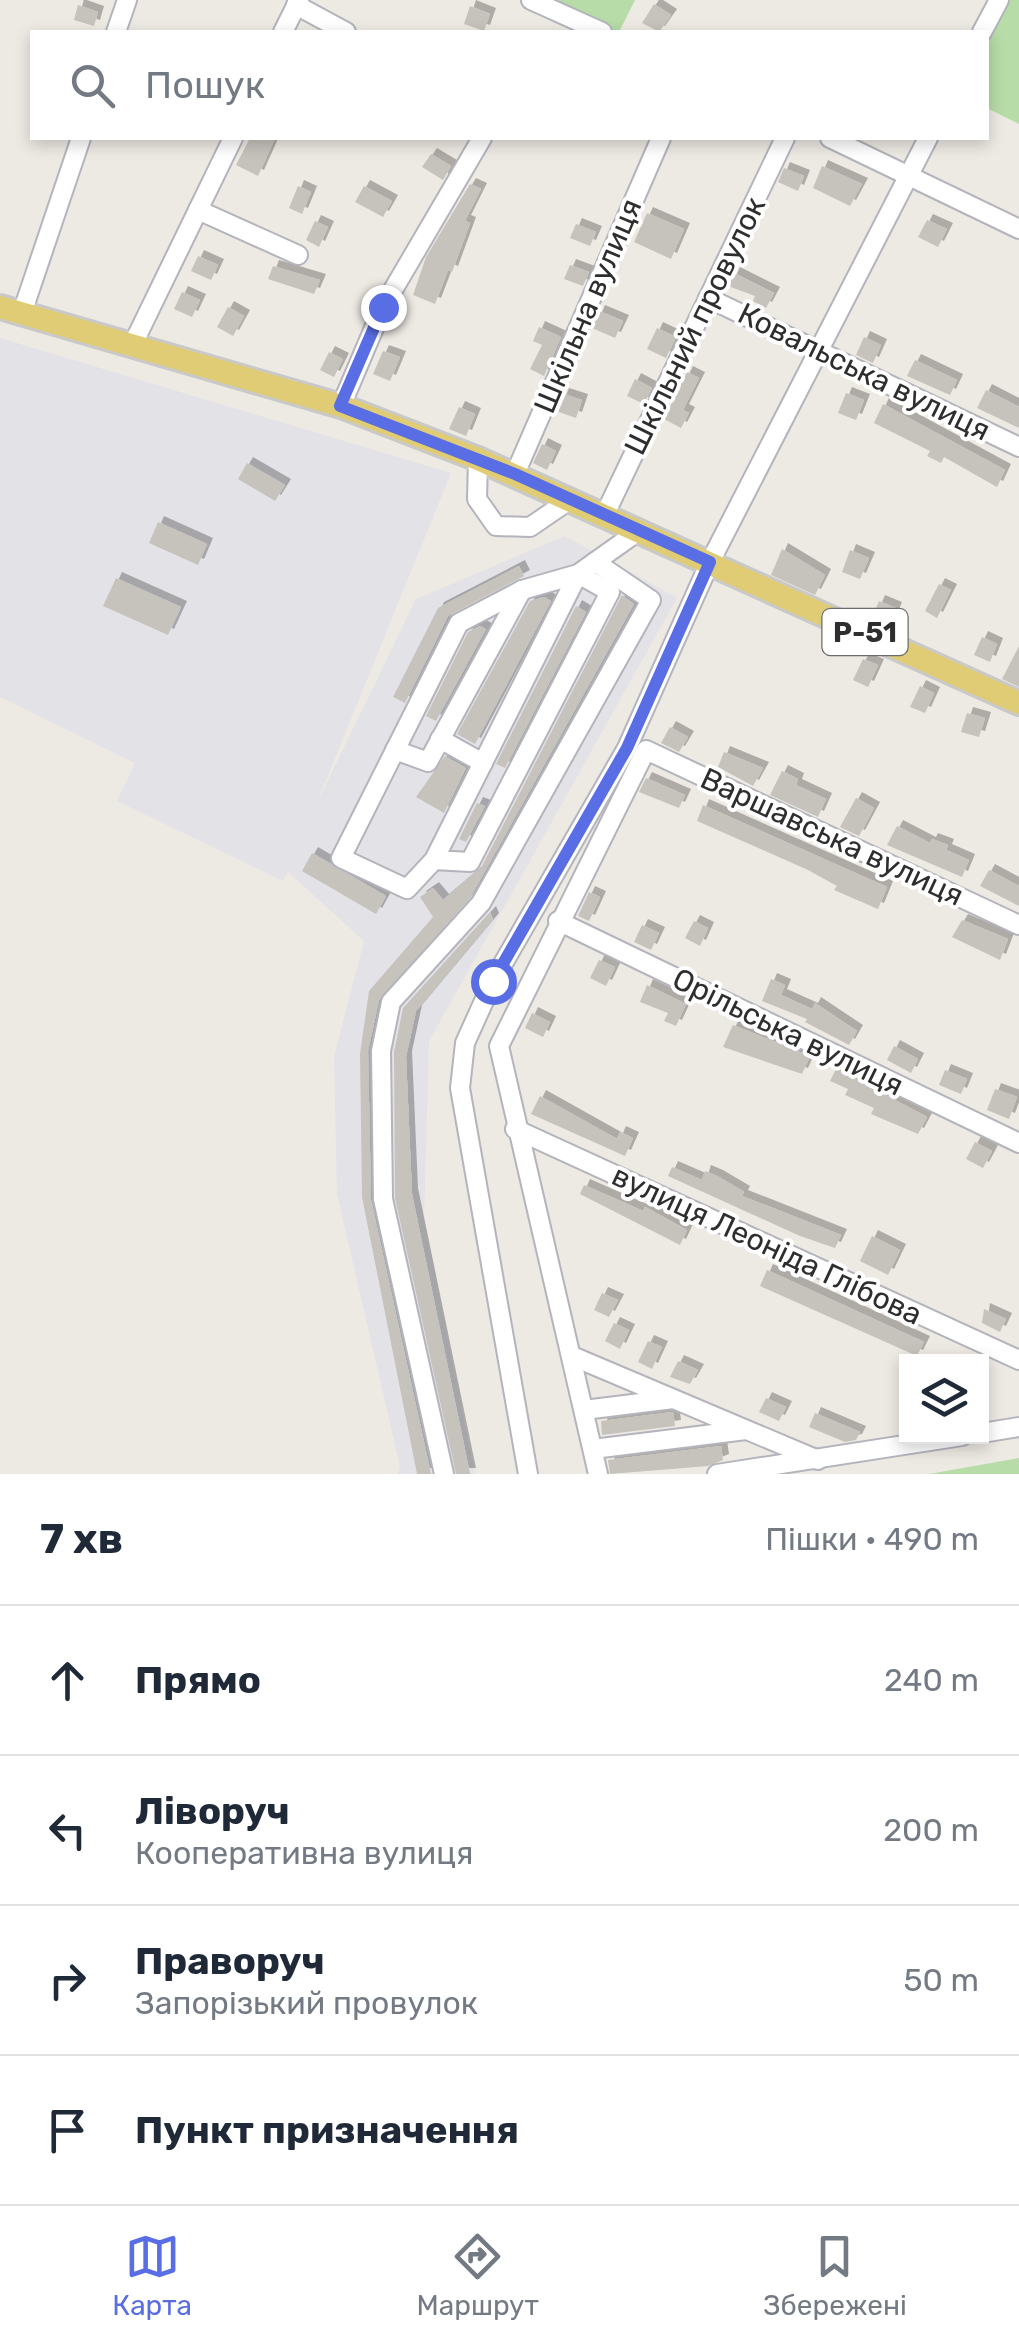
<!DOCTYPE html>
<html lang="uk">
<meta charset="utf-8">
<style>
:root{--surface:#fff;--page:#f2f2f3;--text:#1f2937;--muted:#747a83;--line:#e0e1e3;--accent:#596de4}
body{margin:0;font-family:Rubik,sans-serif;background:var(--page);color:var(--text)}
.controls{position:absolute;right:30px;bottom:30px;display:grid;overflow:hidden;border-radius:0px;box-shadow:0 5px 15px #0003}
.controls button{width:90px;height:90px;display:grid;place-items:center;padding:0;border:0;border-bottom:2px solid var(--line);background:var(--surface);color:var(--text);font:50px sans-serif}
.stop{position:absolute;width:30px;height:30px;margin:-22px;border:8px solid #596de4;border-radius:50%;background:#fff}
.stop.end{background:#596de4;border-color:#fff;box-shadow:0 2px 10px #0008}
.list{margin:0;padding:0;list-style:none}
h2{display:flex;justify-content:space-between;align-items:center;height:130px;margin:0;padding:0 40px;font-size:42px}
h2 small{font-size:32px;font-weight:400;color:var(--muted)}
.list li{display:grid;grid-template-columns:65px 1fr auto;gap:30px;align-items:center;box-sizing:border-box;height:150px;padding:0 40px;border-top:2px solid var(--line)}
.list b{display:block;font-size:38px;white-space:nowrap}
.list p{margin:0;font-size:32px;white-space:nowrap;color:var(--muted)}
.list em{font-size:32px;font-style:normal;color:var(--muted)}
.icon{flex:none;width:55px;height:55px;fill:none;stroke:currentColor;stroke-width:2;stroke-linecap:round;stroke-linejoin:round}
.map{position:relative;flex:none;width:1019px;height:1474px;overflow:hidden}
.search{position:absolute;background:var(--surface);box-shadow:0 5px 15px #0003;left:30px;right:30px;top:30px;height:110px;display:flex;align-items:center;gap:25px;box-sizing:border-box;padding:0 35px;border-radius:0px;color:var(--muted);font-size:38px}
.sheet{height:730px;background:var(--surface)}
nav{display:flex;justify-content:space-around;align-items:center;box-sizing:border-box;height:140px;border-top:2px solid var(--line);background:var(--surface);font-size:28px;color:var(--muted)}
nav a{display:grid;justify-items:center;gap:5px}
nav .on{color:var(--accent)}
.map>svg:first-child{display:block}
.industrial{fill:#e3e2e7}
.green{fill:#b7dca7}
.building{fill:#c6c3bd;filter:url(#shadow)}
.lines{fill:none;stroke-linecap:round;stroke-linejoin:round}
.minor-casing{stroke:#b3b4bc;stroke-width:22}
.major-casing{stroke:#c9c9c9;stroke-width:28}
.minor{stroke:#fff;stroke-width:18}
.major{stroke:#e0cc74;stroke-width:22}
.route{stroke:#596de4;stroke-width:12}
.labels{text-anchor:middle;stroke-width:8;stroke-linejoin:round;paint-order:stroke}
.shield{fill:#fff;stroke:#6d6d6d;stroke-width:2.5}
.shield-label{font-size:28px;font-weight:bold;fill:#2e2e2e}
.street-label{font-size:30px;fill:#2e2e2e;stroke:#fff}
</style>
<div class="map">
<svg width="1019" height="1474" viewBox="0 0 1019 1474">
<defs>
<filter id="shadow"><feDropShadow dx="6" dy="-6" stdDeviation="0" flood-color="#0004"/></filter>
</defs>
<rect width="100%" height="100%" fill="#ede9e3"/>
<polygon class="industrial" points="0,338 451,473 316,805 416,599 565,536 677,598 429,1041 424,1217 475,1474 398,1474 400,1466 337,1194 334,1057 364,941 288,872 283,881 117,801 135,763 0,697"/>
<g class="green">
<polygon points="531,0 635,0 619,32 602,32"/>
<polygon points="999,0 1019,0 1019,124 987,108 986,32"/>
<polygon points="1019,1458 1019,1474 929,1474"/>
</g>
<g class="building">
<polygon points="654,4 671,15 659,32 642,23"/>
<polygon points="78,5 98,12 94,26 74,20"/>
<polygon points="470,6 490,14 484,31 464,24"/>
<polygon points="250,138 275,138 258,176 236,165"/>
<polygon points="431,154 451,166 443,180 422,167"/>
<polygon points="822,166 862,184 850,206 813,188"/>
<polygon points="784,168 804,176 798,191 778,182"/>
<polygon points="470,184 481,189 465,221 470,223 452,272 448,270 435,304 413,295 426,257"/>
<polygon points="298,186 311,192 302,214 289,208"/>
<polygon points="364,186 392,201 383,217 355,202"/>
<polygon points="647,213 684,229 671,259 634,242"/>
<polygon points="927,220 947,229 938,247 918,237"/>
<polygon points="315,221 328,227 319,247 306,240"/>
<polygon points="576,224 596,232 590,246 570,238"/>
<polygon points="198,256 218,265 211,280 191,271"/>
<polygon points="570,265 589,272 583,286 564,279"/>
<polygon points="273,266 320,280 314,294 268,279"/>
<polygon points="734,273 774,293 766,308 753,301 755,296 728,286"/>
<polygon points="182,292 200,300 192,317 174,309"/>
<polygon points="228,307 244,316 233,336 217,327"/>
<polygon points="599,311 623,321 615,338 592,328"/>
<polygon points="539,327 561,337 544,376 530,369 542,345 533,341"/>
<polygon points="657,328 676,337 666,358 647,349"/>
<polygon points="864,337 881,345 873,363 856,355"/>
<polygon points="383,351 400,357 390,381 373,374"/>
<polygon points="329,352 343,359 334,377 320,370"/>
<polygon points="915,360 957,380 950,395 907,376"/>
<polygon points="687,372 699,378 683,410 689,413 681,428 664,419"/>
<polygon points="635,379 652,388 644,404 627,396"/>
<polygon points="986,390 1019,407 1019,428 977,408"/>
<polygon points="846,393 864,400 856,420 838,413"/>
<polygon points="563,394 582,400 576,418 556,411"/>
<polygon points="883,404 1005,470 997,487 944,457 941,463 927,456 930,451 874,423"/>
<polygon points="459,407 475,414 466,436 449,429"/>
<polygon points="542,444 556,451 547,470 533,463"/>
<polygon points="247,463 285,485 275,501 238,479"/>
<polygon points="158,522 207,544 198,565 149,543"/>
<polygon points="782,549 825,575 815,595 771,575"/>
<polygon points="850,550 869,558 860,579 842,572"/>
<polygon points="519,566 524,576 448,616 405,703 393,697 438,608"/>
<polygon points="116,578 181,607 168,635 103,606"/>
<polygon points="939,584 951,590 937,618 925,611"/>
<polygon points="622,595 634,604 471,896 379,1000 368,1051 371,1200 431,1474 417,1474 362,1197 360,1054 369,991 433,917 420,897 433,888 443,900 481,868"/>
<polygon points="544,597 551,601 475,744 457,734 530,601"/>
<polygon points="879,601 896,608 888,628 871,620"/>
<polygon points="576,606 586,612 505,768 496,764"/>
<polygon points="480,626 486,629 436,721 426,716 468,632"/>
<polygon points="982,637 997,644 990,662 974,655"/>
<polygon points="1019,646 1019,687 1002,679"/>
<polygon points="863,659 878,665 868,687 853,680"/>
<polygon points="920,686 934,693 925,713 910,707"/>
<polygon points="967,713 985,718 979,737 961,732"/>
<polygon points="670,727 688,737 679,752 661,743"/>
<polygon points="724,752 763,768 753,786 718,767"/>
<polygon points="445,756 466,768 444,813 416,797"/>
<polygon points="782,771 798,779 796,785 826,799 818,817 770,795"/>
<polygon points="646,778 685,795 679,808 639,792"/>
<polygon points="856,798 874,808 859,836 840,827"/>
<polygon points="477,803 485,806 466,842 459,839"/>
<polygon points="703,805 887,887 878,909 834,890 837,886 808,870 697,821"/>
<polygon points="897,826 930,843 932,839 948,845 946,850 969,860 962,877 887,845"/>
<polygon points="312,853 386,896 376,914 302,871"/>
<polygon points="989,870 1019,886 1019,906 980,886"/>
<polygon points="589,892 600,897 589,921 578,916"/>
<polygon points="490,912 493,919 416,1011 406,1057 412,1194 470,1474 456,1474 395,1198 394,1052 403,1008"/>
<polygon points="962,920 1008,939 1000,960 952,937"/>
<polygon points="694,921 708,928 700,946 685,938"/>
<polygon points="642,925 659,933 651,950 634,942"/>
<polygon points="599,960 615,967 606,986 590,978"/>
<polygon points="771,979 785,985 781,995 812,1009 815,1003 857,1031 849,1045 805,1022 807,1019 762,1001"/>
<polygon points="647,985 686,1004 676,1026 664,1021 668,1013 640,1002"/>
<polygon points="532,1013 550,1022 543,1037 525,1028"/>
<polygon points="733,1025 810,1056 802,1074 723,1047"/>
<polygon points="894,1046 918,1059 911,1073 887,1060"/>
<polygon points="836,1069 927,1117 918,1134 871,1114 874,1108 845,1095 848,1089 830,1081"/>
<polygon points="945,1070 967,1079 961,1094 939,1085"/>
<polygon points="995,1089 1017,1097 1009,1119 987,1110"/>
<polygon points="540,1096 617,1139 620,1132 633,1138 625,1156 531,1114"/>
<polygon points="975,1142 992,1151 983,1168 966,1159"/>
<polygon points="672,1167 702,1180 705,1171 717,1176 744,1192 742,1196 841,1235 835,1248 800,1236 668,1176"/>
<polygon points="584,1185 643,1211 645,1207 687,1230 680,1245 580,1194"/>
<polygon points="872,1236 900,1250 888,1275 860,1261"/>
<polygon points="767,1270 924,1342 917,1356 760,1286"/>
<polygon points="602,1293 618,1300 609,1317 594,1310"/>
<polygon points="984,1309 1006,1319 1000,1332 982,1323"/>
<polygon points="614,1323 629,1330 620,1349 605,1341"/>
<polygon points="648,1341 662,1347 652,1369 638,1362"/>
<polygon points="678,1361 698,1370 690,1384 670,1377"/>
<polygon points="766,1398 786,1407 779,1421 759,1412"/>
<polygon points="673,1412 675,1426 602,1435 601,1421"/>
<polygon points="815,1413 860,1432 856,1440 845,1442 809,1427"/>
<polygon points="721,1446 723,1460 708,1466 610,1474 608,1460"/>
</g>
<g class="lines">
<defs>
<g id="minor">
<polyline points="531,0 602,32"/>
<polyline points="296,5 346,32"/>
<polyline points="116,32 127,0"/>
<polyline points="283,32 299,0"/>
<polyline points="982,32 999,0"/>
<polyline points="830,138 1019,229"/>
<polyline points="198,210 298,255"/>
<polyline points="708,298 1019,447"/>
<polyline points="22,313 81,138"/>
<polyline points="132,346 233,138"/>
<polyline points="341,406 383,307 482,138"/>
<polyline points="478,459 477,499 496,526 530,527 571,499"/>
<polyline points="515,474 661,138"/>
<polyline points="605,514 785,138"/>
<polyline points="440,739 483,763"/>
<polyline points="395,750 428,762 522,590"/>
<polyline points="434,860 470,862 610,592 578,574 434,860 407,889 341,858 459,623 522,590 578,574 640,530"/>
<polyline points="558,921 1019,1143"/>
<polyline points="515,1129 1019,1360"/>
<polyline points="572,1356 818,1460"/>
<polyline points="584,1410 673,1399"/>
<polyline points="982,1433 1019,1427"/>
<polyline points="593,1449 746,1430"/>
<polyline points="444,1474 383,1199 381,1051 391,1002 481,903 651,600 595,562"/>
<polyline points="528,1474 460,1088 465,1043 493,981 627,748 710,562 928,138"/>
<polyline points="598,1474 499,1046 646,750 1019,925"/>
<polyline points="717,1474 962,1436"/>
</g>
<polyline id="major" points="0,307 341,406 478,459 1019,703"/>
</defs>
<use href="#minor" class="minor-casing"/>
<use href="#major" class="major-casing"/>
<use href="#minor" class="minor"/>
<use href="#major" class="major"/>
</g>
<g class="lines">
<polyline class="route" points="383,307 340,406 515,474 710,562 627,748 493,981"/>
</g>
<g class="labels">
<rect class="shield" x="822.5" y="609" width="85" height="46" rx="8"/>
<g class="shield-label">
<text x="865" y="642">Р-51</text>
</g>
<g class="street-label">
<text transform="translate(588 306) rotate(-67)" y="10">Шкільна вулиця</text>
<text transform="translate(695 326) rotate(-64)" y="10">Шкільний провулок</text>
<text transform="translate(864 372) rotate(26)" y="10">Ковальська вулиця</text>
<text transform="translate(832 837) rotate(25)" y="10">Варшавська вулиця</text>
<text transform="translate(788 1032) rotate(26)" y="10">Орільська вулиця</text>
<text transform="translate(767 1245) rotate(25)" y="10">вулиця Леоніда Глібова</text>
</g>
</g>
</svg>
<div class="controls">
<button><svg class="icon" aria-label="layers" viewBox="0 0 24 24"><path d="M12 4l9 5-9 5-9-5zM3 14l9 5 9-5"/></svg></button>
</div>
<div class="stop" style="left:493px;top:981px"></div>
<div class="stop end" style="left:383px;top:307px"></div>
<div class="search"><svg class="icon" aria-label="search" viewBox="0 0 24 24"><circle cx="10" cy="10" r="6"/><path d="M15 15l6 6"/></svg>Пошук</div>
</div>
<section class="sheet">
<h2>7 хв<small>Пішки · 490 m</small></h2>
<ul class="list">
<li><svg class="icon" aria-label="ahead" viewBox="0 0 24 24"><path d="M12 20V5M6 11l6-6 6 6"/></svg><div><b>Прямо</b></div><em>240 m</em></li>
<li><svg class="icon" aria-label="left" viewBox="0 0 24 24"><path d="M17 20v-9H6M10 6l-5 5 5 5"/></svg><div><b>Ліворуч</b><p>Кооперативна вулиця</p></div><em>200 m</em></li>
<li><svg class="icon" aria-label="right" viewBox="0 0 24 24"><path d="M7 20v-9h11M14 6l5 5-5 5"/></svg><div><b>Праворуч</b><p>Запорізький провулок</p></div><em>50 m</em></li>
<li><svg class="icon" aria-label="arrive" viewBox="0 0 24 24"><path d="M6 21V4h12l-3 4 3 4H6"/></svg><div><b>Пункт призначення</b></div></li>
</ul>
</section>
<nav>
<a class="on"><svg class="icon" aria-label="map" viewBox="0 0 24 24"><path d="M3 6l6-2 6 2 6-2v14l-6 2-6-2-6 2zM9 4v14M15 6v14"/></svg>Карта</a>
<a><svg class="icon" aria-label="directions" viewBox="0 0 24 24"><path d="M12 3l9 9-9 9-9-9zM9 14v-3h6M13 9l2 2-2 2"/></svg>Маршрут</a>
<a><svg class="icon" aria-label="saved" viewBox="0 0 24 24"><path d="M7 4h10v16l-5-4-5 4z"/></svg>Збережені</a>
</nav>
